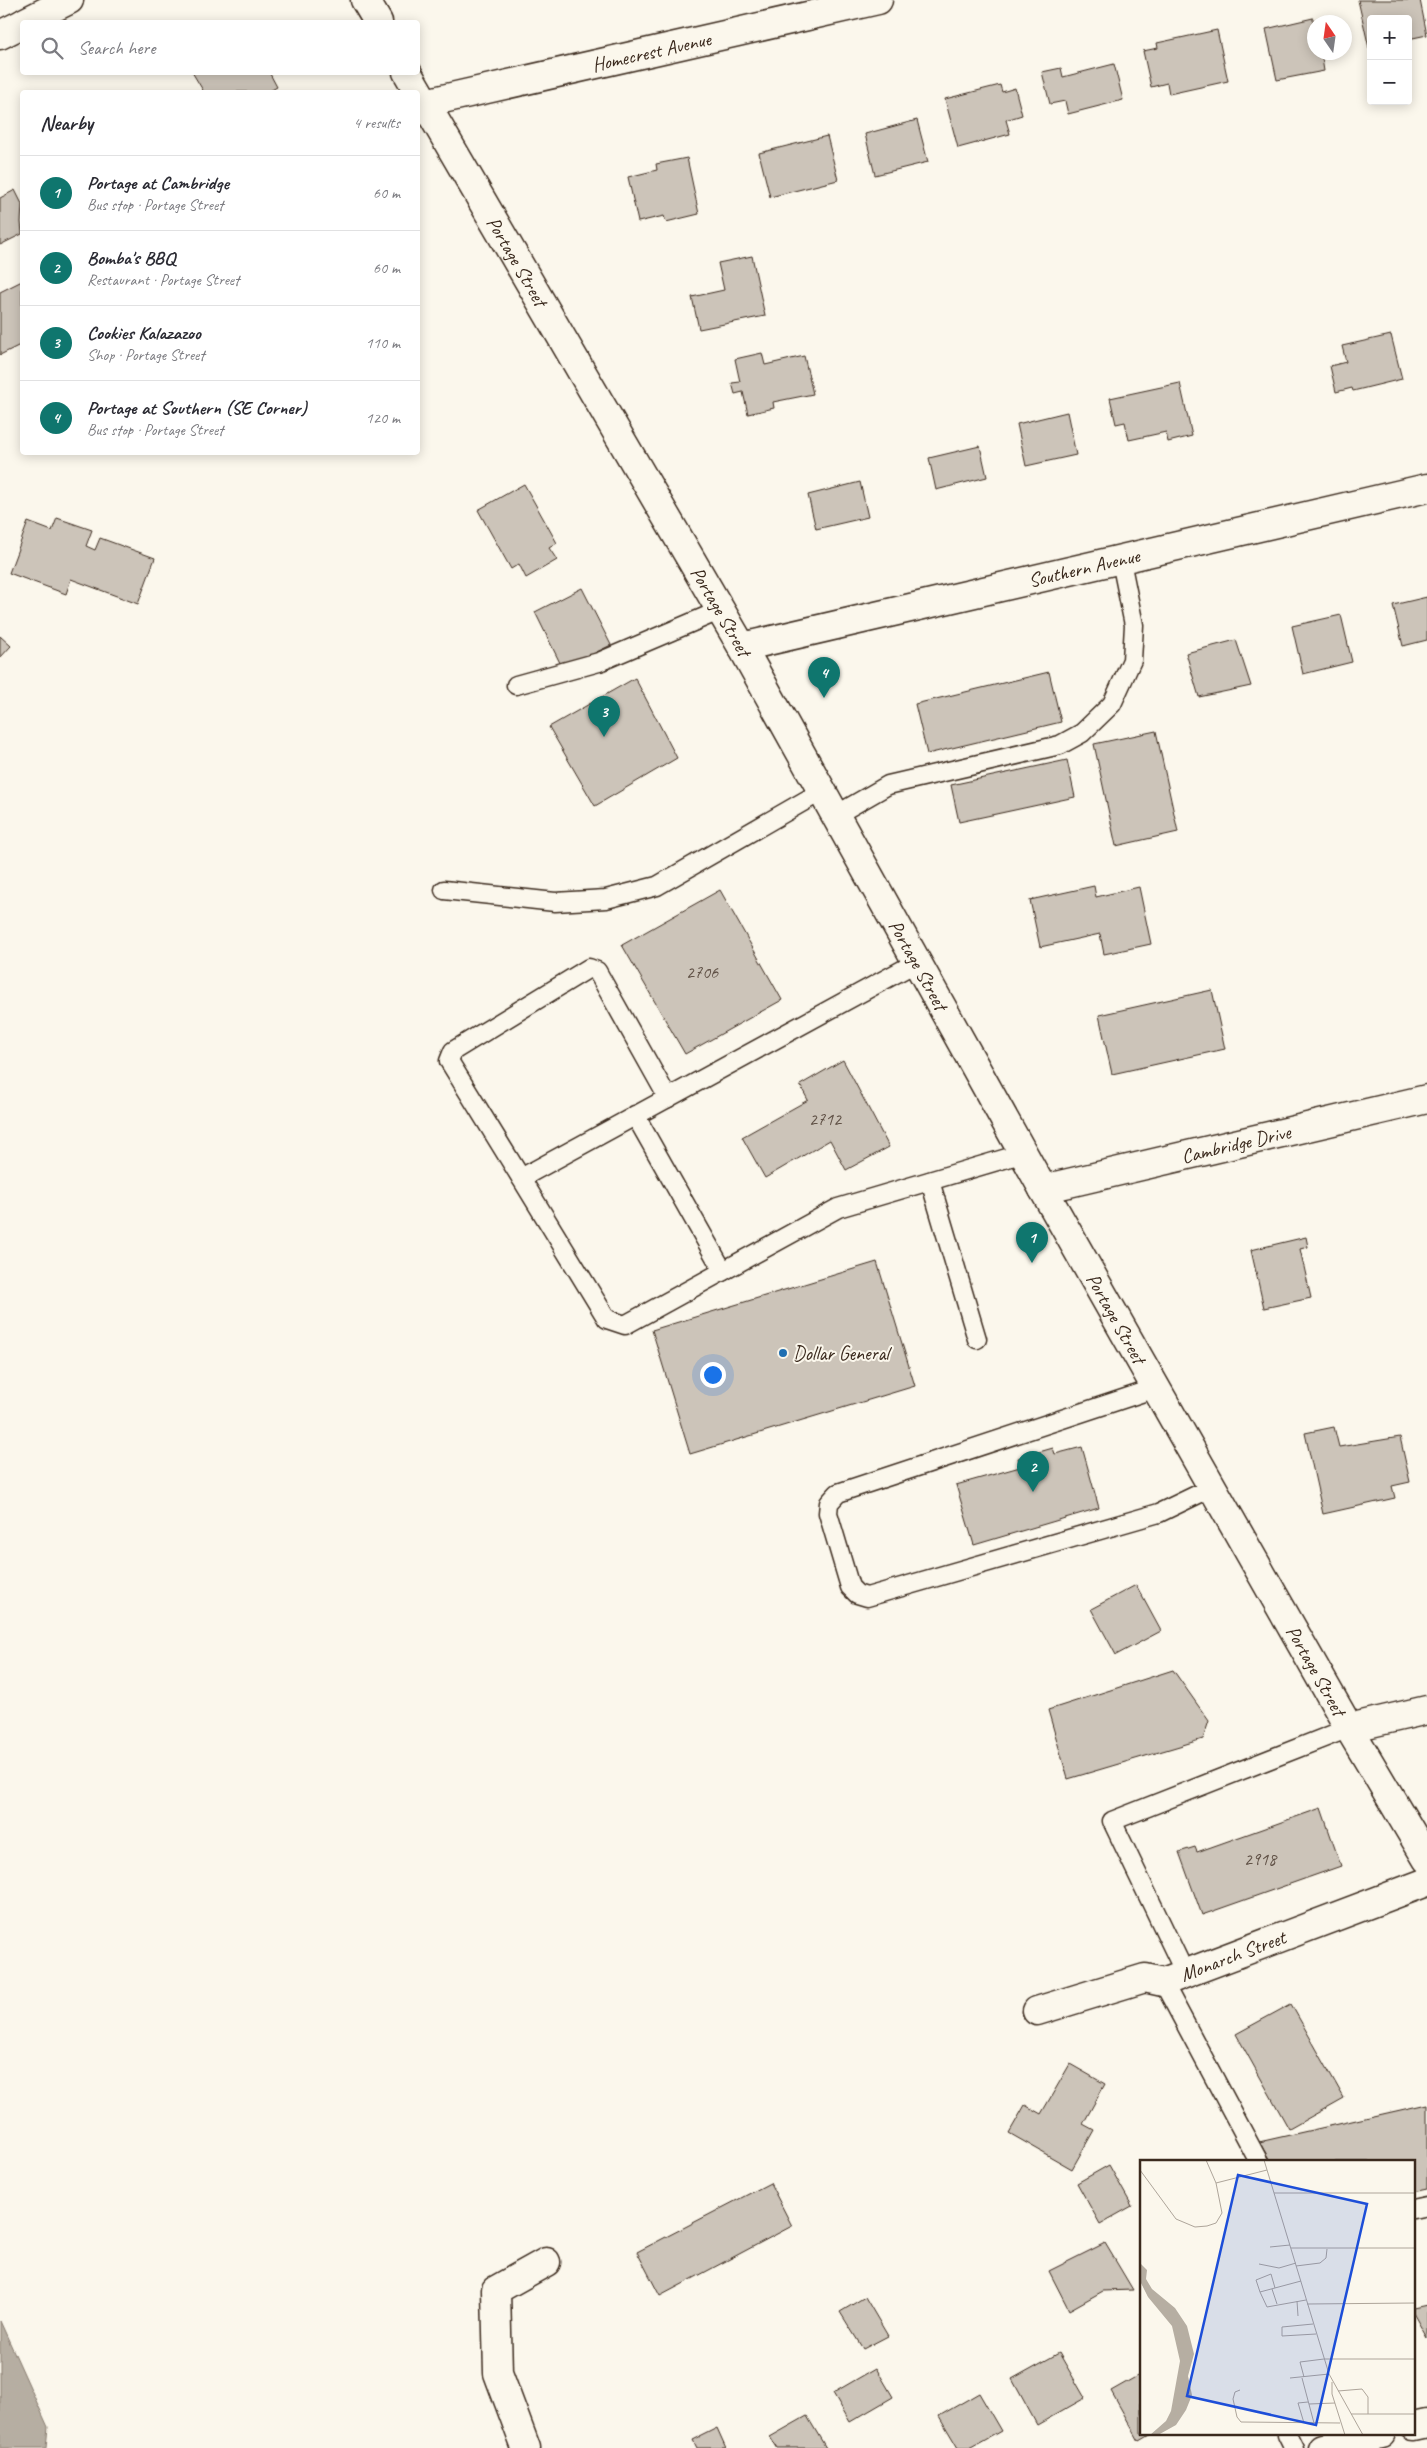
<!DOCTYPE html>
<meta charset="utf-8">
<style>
:root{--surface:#fff;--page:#f7f7f7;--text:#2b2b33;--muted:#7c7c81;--line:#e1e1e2;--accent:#0f766e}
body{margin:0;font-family:Caveat,sans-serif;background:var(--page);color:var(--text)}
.controls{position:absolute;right:15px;top:15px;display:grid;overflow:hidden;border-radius:5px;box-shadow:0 2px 12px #0003}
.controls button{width:45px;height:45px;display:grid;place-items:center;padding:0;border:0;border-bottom:1px solid var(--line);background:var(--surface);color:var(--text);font:25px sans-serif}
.compass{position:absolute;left:1307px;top:15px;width:45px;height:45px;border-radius:50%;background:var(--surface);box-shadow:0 2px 12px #0003;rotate:347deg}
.you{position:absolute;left:712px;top:1374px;width:18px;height:18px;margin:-12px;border:4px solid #fff;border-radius:50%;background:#1a73e8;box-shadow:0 0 0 8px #1a73e833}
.badge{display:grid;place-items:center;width:32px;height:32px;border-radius:50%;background:var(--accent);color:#fff;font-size:16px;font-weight:700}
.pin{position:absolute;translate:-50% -41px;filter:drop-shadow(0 1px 2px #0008)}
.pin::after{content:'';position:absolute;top:26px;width:18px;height:15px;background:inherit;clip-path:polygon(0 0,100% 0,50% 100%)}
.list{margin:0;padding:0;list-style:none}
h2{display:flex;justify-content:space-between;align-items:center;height:65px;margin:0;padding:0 20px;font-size:21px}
h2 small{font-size:16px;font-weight:400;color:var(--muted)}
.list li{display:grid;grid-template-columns:32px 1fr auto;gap:15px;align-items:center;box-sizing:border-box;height:75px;padding:0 20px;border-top:1px solid var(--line)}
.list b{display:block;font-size:19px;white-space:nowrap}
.list p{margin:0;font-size:16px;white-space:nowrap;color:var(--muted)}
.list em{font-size:16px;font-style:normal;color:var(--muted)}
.icon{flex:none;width:28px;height:28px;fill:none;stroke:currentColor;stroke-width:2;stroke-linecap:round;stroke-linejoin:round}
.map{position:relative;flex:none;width:1427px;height:2448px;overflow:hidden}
.search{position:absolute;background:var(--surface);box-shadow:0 2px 12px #0003;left:20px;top:20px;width:400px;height:55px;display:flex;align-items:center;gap:12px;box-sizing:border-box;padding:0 18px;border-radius:5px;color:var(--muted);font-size:19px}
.panel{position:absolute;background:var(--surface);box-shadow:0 2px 12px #0003;left:20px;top:90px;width:400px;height:365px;border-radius:5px}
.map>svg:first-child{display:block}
.water{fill:#b6aea2;stroke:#85796d}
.building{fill:#ccc4b9;stroke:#3b2a1e}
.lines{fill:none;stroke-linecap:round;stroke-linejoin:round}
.service-casing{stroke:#3b2a1e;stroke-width:21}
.minor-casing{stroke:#3b2a1e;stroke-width:31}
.secondary-casing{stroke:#3b2a1e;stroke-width:31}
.service{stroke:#fbf7ec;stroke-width:18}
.minor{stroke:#fbf7ec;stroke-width:28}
.secondary{stroke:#fbf7ec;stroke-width:28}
.poi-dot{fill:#1f6fb2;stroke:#fbf7ec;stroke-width:2}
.labels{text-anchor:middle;stroke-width:4;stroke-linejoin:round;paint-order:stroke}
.number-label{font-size:18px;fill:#5f5045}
.street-label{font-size:20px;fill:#3b2a1e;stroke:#fbf7ec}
.poi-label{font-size:20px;fill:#3b2a1e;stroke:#fbf7ec;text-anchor:start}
.inset-road{fill:none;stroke:#aea59a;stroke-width:1}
.view{fill:#1d4ed8;fill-opacity:0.15;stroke:#1d4ed8;stroke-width:2.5}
.inset-edge{fill:none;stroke:#3b2a1e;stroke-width:2.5}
</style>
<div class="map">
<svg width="1427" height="2448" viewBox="0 0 1427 2448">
<rect width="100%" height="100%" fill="#fbf7ec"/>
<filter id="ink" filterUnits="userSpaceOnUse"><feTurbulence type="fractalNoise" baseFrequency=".02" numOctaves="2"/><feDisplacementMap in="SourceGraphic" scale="10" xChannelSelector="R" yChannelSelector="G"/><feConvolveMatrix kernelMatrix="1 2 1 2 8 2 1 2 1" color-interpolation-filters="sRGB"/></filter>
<g filter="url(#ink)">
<polygon class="water" points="0,2321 48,2427 46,2448 0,2448"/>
<g class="building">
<polygon points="1358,0 1420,0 1427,35 1408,39 1408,19 1371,19 1369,48"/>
<polygon points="1313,18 1314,52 1321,52 1324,71 1277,80 1266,29"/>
<polygon points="1217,30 1228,81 1169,94 1167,83 1151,87 1143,51 1158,48 1157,43"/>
<polygon points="1114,64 1123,100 1068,114 1065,101 1050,104 1042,72 1061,68 1063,77"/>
<polygon points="192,72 269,72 277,87 268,92 204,92"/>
<polygon points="1000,85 1002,92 1015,88 1022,115 1006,120 1010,134 958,148 945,99"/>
<polygon points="917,120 928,162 875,175 865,134"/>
<polygon points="827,136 838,180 770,197 759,153"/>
<polygon points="687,158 699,214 666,222 664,216 638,222 628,177 657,170 656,164"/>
<polygon points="15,190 22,204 21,222 22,234 0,245 0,198"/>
<polygon points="752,256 765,316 699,329 692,297 724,290 718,263"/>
<polygon points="22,281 22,344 0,355 0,292"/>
<polygon points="1391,335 1402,379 1353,391 1352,388 1336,392 1330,366 1346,362 1342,346"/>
<polygon points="762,353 765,365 804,356 813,394 773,402 774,408 748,414 743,392 735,394 732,383 740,382 735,359"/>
<polygon points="1180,383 1192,436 1168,442 1166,432 1129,440 1125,422 1116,424 1110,398"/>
<polygon points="1067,412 1076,455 1026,466 1017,424"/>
<polygon points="980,446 987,477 936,490 929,458"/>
<polygon points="860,482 868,517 816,529 808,495"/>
<polygon points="524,484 557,543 549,548 557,560 526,578 519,564 511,569 478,510"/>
<polygon points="57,518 92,530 86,546 95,550 100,538 155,558 138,604 71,579 66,594 9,573 28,522 52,531"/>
<polygon points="582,588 611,645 563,669 535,612"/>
<polygon points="1427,597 1427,640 1403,646 1393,605"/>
<polygon points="1341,615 1352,662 1303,674 1292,626"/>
<polygon points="0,636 11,646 0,658"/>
<polygon points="1236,640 1251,686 1199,697 1186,653"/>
<polygon points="1049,672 1061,722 927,754 915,704"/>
<polygon points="635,678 677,758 595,806 549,727"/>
<polygon points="1156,731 1178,832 1116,846 1094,744"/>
<polygon points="1067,760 1075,797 959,822 951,785"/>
<polygon points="1094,886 1096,897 1139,887 1151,944 1104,954 1100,934 1040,947 1030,900"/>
<polygon points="720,890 782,1000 685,1054 622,945"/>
<polygon points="1212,990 1225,1049 1112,1074 1099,1015"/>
<polygon points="843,1060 889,1147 846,1170 830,1140 765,1178 742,1137 808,1100 800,1085"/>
<polygon points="1306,1237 1308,1247 1300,1249 1311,1298 1264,1308 1251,1250"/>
<polygon points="877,1262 915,1386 690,1454 652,1330"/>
<polygon points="1334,1427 1339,1447 1400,1437 1410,1482 1392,1486 1395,1498 1323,1514 1305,1433"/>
<polygon points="1082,1447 1099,1508 974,1545 956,1485 1020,1467 1018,1458 1053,1448 1055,1454"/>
<polygon points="1136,1585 1161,1631 1116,1655 1091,1609"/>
<polygon points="1173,1670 1209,1721 1203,1739 1068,1779 1048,1710"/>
<polygon points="1321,1808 1341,1866 1202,1915 1179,1852 1195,1847 1197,1852"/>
<polygon points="1291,2004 1344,2098 1289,2129 1236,2034"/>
<polygon points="1070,2064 1105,2084 1083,2124 1094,2130 1072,2169 1009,2133 1025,2105 1041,2114"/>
<polygon points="1427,2104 1427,2189 1413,2192 1413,2162 1271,2162 1259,2142"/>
<polygon points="1109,2165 1132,2206 1100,2224 1077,2183"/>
<polygon points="770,2183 792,2226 660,2296 637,2252"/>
<polygon points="1105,2243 1133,2290 1103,2291 1069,2310 1049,2271"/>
<polygon points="865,2297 888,2336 863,2349 840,2312"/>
<polygon points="1427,2305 1427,2338 1413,2313 1413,2308"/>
<polygon points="1059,2353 1085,2398 1037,2425 1012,2379"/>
<polygon points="876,2368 893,2397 850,2422 833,2393"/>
<polygon points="1141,2374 1141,2434 1151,2434 1139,2441 1111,2391"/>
<polygon points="979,2393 1001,2431 971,2448 958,2448 939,2416"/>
<polygon points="807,2416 826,2448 777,2448 770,2437"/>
<polygon points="717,2428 726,2448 697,2448 693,2440"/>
</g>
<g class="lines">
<defs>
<g id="service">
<polyline points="516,685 599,662 721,610"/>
<polyline points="836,815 888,785 1060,745 1082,733 1112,704 1132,660 1134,625 1121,561"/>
<polyline points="444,890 555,902 606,899 657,886 822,791"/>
<polyline points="917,962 521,1178 607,1319 625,1325 838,1208 1024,1153"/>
<polyline points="635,1115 723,1271"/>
<polyline points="521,1178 449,1061 453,1051 589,968 597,971 668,1098"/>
<polyline points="930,1181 977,1339"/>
<polyline points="1156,1388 838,1493 829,1503 828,1513 850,1587 857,1594 867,1597 1159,1513 1213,1487"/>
<polyline points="1185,1973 1112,1821 1349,1728"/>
<polyline points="1163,1982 1259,2162"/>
<polyline points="1413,2209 1427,2206"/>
<polyline points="1287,2434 1294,2448"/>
</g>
<g id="minor">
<polyline points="25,22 69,0"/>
<polyline points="0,35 22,24"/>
<path id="s1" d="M425,103L878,0"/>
<path id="s2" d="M742,647L1427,488"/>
<path id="s3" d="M1043,1189L1427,1099"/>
<polyline points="1349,1728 1427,1710"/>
<path id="s4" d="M1037,2011L1145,1978L1163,1982L1427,1882"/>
<polyline points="1413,2427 1427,2424"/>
<polyline points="526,2448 498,2373 496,2290 546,2262"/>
<polyline points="1323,2448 1381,2434"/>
</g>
<g id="secondary">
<polyline points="365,0 378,22"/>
<path id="s5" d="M407,72L742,647L1043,1189L1349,1728L1427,1859"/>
</g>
</defs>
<use href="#service" class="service-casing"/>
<use href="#minor" class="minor-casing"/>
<use href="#secondary" class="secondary-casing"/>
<use href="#service" class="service"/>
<use href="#minor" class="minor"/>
<use href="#secondary" class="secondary"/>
</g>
</g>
<circle class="poi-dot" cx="783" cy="1353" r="5"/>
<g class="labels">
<g class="number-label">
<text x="702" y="978">2706</text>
<text x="825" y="1125">2712</text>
<text x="1260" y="1865">2918</text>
</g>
<g class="street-label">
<text dy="7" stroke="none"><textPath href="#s1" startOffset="232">Homecrest Avenue</textPath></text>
<text dy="7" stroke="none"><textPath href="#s5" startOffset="219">Portage Street</textPath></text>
<text dy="7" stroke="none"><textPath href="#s2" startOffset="351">Southern Avenue</textPath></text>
<text dy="7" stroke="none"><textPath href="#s5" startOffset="624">Portage Street</textPath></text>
<text dy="7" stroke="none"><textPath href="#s5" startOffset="1029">Portage Street</textPath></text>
<text dy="7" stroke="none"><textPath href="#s3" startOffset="198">Cambridge Drive</textPath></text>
<text dy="7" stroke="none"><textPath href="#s5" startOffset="1434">Portage Street</textPath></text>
<text dy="7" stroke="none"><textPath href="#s5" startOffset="1839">Portage Street</textPath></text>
<text dy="7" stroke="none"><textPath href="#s4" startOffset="206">Monarch Street</textPath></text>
</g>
<g class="poi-label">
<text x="793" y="1360">Dollar General</text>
</g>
</g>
<g transform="translate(1140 2160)">
<rect width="275" height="275" fill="#fbf7ec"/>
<path d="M0,103L7,110L6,119L12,129L35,148L47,166L54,194L48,216L52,235L46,250L36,265L18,275H10L26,261L31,251L40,201L32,166L8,137L0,121Z" fill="#b6aea2"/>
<path class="inset-road" d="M124,0L189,214L223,275M0,10L36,59L55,67L67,66L76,63L82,53L76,23L66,0M76,23L127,10M134,33H275M130,87L150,85M151,88H275M119,104L139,108L156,103M156,106L180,103L186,98L187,89M161,121L120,132L127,147L166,140M132,129L137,144M120,132L116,120L131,114L135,128M157,141L158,156M167,144L275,143M173,164L142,167V176L176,174M164,217L160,202L184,199H275M150,218L189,214M162,218L174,263M192,222V234L205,275M100,230L95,232L93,239L97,257L101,262L200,263M198,231L222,229L228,237V254M169,244L195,243M211,254H275M164,263L158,243L168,242"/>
<path class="view" d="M98,15L227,44L176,265L47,236Z"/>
<rect width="275" height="275" class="inset-edge"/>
</g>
</svg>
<div class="controls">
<button>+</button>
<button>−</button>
</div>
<svg class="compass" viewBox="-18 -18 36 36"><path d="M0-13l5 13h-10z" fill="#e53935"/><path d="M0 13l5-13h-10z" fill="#7c7c81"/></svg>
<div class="you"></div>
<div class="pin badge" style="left:1032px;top:1263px">1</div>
<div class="pin badge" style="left:1033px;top:1492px">2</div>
<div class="pin badge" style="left:604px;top:737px">3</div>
<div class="pin badge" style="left:824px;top:698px">4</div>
<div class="search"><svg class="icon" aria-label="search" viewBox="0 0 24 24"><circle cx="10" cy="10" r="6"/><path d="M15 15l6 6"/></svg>Search here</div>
<section class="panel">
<h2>Nearby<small>4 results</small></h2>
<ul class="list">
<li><span class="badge">1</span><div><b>Portage at Cambridge</b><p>Bus stop · Portage Street</p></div><em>60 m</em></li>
<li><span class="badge">2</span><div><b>Bomba's BBQ</b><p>Restaurant · Portage Street</p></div><em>60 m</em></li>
<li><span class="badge">3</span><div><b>Cookies Kalazazoo</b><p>Shop · Portage Street</p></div><em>110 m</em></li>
<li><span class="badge">4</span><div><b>Portage at Southern (SE Corner)</b><p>Bus stop · Portage Street</p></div><em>120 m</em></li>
</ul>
</section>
</div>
